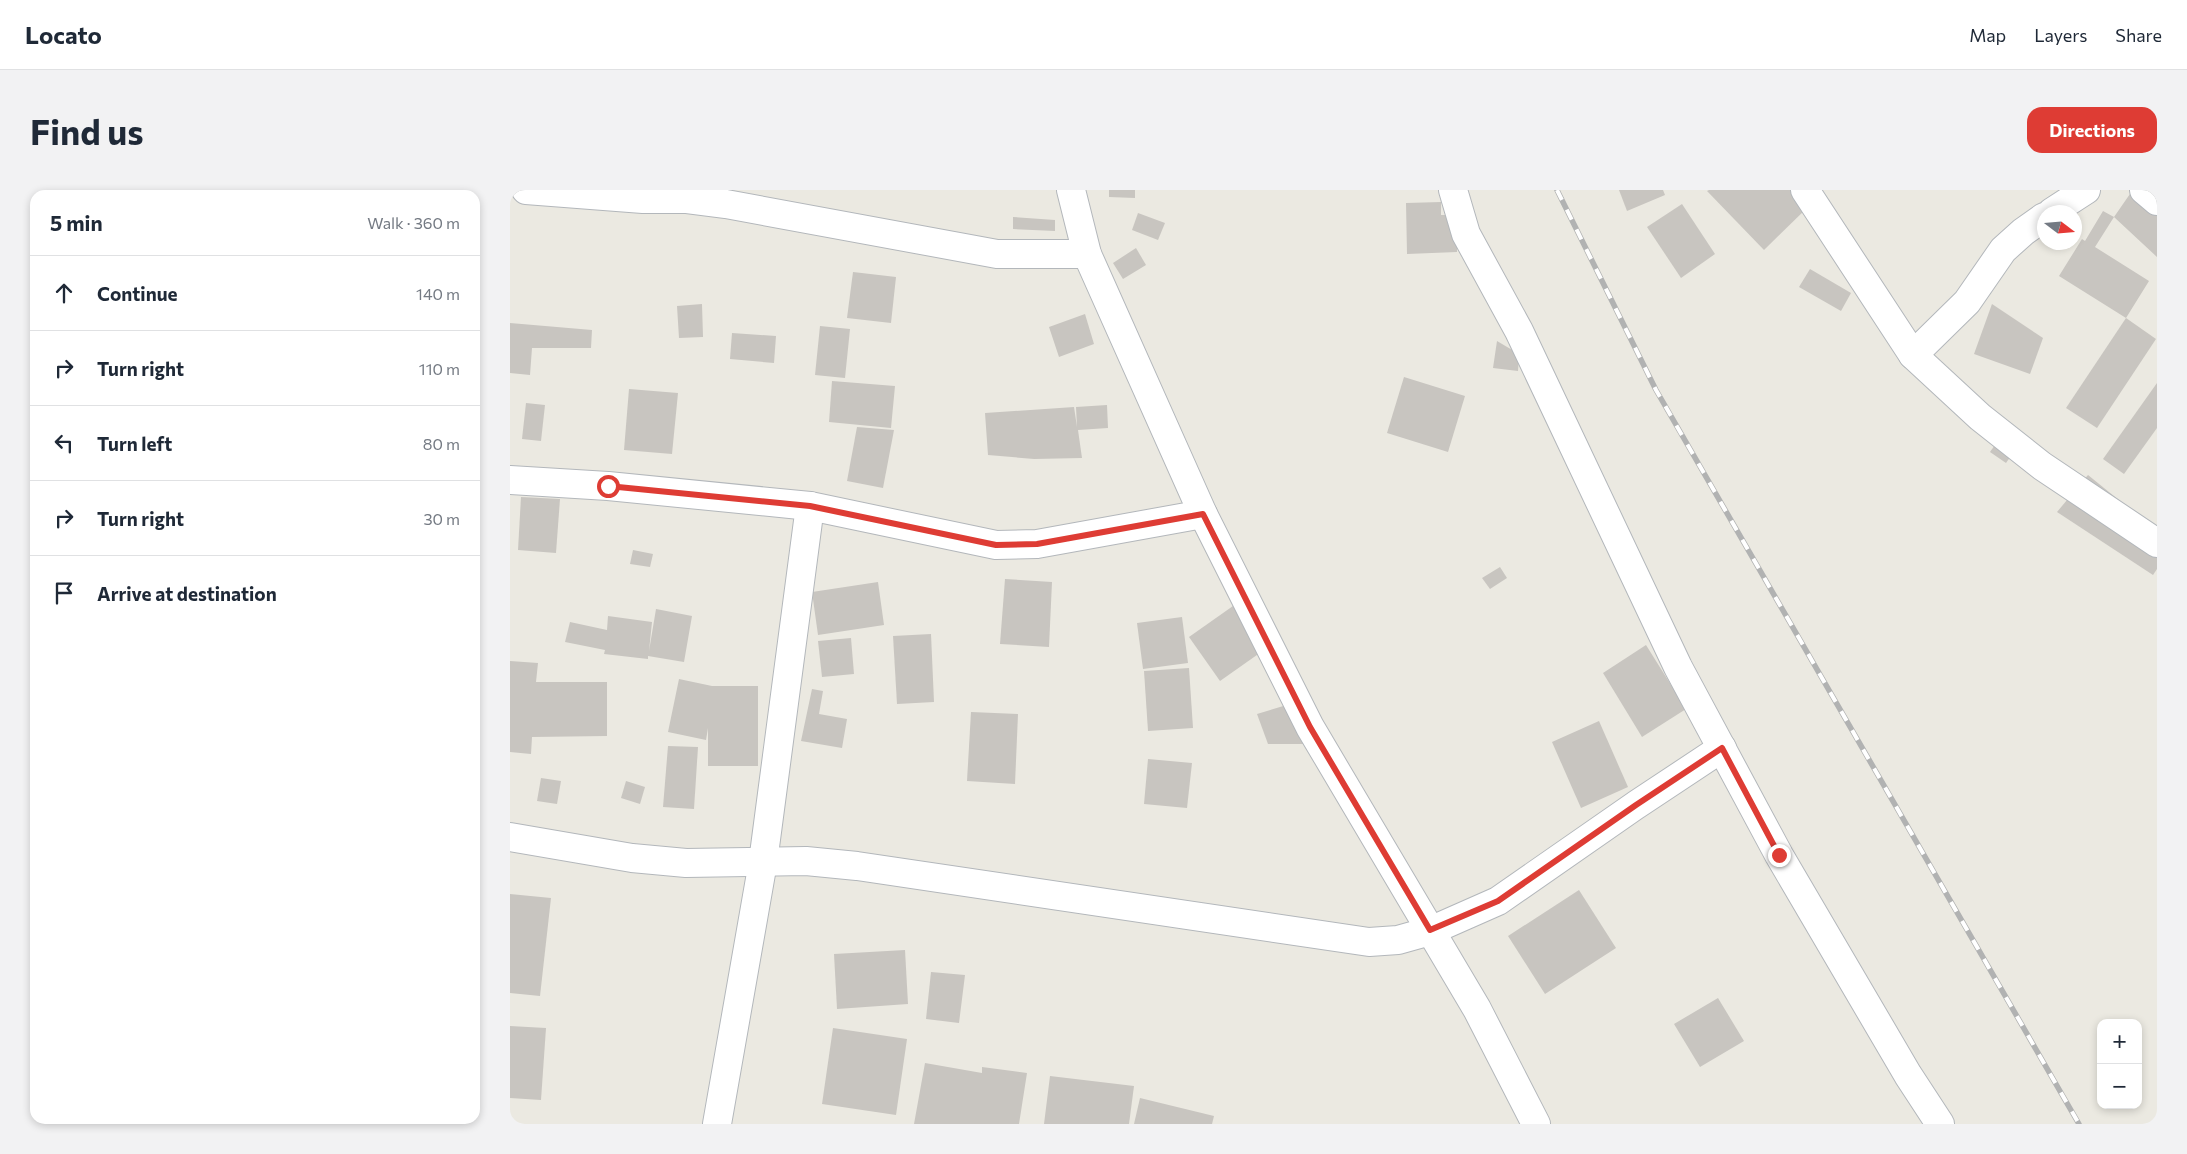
<!DOCTYPE html>
<meta charset="utf-8">
<style>
:root{--surface:#fff;--page:#f2f2f3;--text:#1f2937;--muted:#747a83;--line:#e0e1e3;--accent:#de3c34}
body{margin:0;font-family:Commissioner,sans-serif;background:var(--page);color:var(--text)}
.controls{position:absolute;right:15px;bottom:15px;display:grid;overflow:hidden;border-radius:10px;box-shadow:0 2px 8px #0003}
.controls button{width:45px;height:45px;display:grid;place-items:center;padding:0;border:0;border-bottom:1px solid var(--line);background:var(--surface);color:var(--text);font:25px sans-serif}
.compass{position:absolute;left:1527px;top:15px;width:45px;height:45px;border-radius:50%;background:var(--surface);box-shadow:0 2px 8px #0003;rotate:106deg}
.stop{position:absolute;width:15px;height:15px;margin:-11px;border:4px solid #de3c34;border-radius:50%;background:#fff}
.stop.end{background:#de3c34;border-color:#fff;box-shadow:0 1px 5px #0008}
.list{margin:0;padding:0;list-style:none}
h2{display:flex;justify-content:space-between;align-items:center;height:65px;margin:0;padding:0 20px;font-size:21px}
h2 small{font-size:16px;font-weight:400;color:var(--muted)}
.list li{display:grid;grid-template-columns:32px 1fr auto;gap:15px;align-items:center;box-sizing:border-box;height:75px;padding:0 20px;border-top:1px solid var(--line)}
.list b{display:block;font-size:19px;white-space:nowrap}
.list em{font-size:16px;font-style:normal;color:var(--muted)}
.icon{flex:none;width:28px;height:28px;fill:none;stroke:currentColor;stroke-width:2;stroke-linecap:round;stroke-linejoin:round}
.map{position:relative;flex:none;width:1647px;height:934px;overflow:hidden;border-radius:15px}
header{display:flex;align-items:center;gap:30px;box-sizing:border-box;height:70px;padding:0 25px;background:var(--surface);border-bottom:1px solid var(--line)}
header strong{font-size:24px}
nav{display:flex;gap:28px;margin-inline-start:auto;font-size:18px}
.intro{display:flex;align-items:center;justify-content:space-between;box-sizing:border-box;height:120px;padding:0 30px}
h1{margin:0;font-size:35px}
.button{padding:12px 22px;border-radius:15px;background:var(--accent);color:#fff;font-size:18px;font-weight:700}
main{display:flex;gap:30px;padding:0 30px}
aside{flex:1;background:var(--surface);border-radius:15px;box-shadow:0 2px 8px #0003}
.map>svg:first-child{display:block}
.building{fill:#c8c5c0}
.lines{fill:none;stroke-linecap:round;stroke-linejoin:round}
.minor-casing{stroke:#b3b7bb;stroke-width:30}
.minor{stroke:#fff;stroke-width:28}
.rail-casing{stroke:#b1b2b2;stroke-width:5.5}
.rail{stroke:#fff;stroke-width:4;stroke-dasharray:11;stroke-linecap:butt}
.route{stroke:#de3c34;stroke-width:6}
</style>
<header>
<strong>Locato</strong>
<nav><a>Map</a><a>Layers</a><a>Share</a></nav>
</header>
<div class="intro"><h1>Find us</h1><a class="button">Directions</a></div>
<main>
<aside>
<h2>5 min<small>Walk · 360 m</small></h2>
<ul class="list">
<li><svg class="icon" aria-label="ahead" viewBox="0 0 24 24"><path d="M12 20V5M6 11l6-6 6 6"/></svg><div><b>Continue</b></div><em>140 m</em></li>
<li><svg class="icon" aria-label="right" viewBox="0 0 24 24"><path d="M7 20v-9h11M14 6l5 5-5 5"/></svg><div><b>Turn right</b></div><em>110 m</em></li>
<li><svg class="icon" aria-label="left" viewBox="0 0 24 24"><path d="M17 20v-9H6M10 6l-5 5 5 5"/></svg><div><b>Turn left</b></div><em>80 m</em></li>
<li><svg class="icon" aria-label="right" viewBox="0 0 24 24"><path d="M7 20v-9h11M14 6l5 5-5 5"/></svg><div><b>Turn right</b></div><em>30 m</em></li>
<li><svg class="icon" aria-label="arrive" viewBox="0 0 24 24"><path d="M6 21V4h12l-3 4 3 4H6"/></svg><div><b>Arrive at destination</b></div></li>
</ul>
</aside>
<div class="map">
<svg width="1647" height="934" viewBox="0 0 1647 934">
<rect width="100%" height="100%" fill="#ebe9e1"/>
<g class="building">
<polygon points="599,0 625,0 625,8 599,7"/>
<polygon points="1109,0 1153,0 1155,5 1117,21"/>
<polygon points="1199,0 1282,0 1298,17 1254,60 1197,1"/>
<polygon points="1622,1 1647,18 1647,67 1604,27 1585,57 1639,91 1616,128 1549,86 1572,49 1575,51 1593,21 1604,27"/>
<polygon points="931,12 931,25 941,25 947,37 947,62 897,64 896,13"/>
<polygon points="1172,14 1205,64 1171,88 1137,37"/>
<polygon points="628,23 655,33 648,50 622,40"/>
<polygon points="503,27 545,30 545,41 503,39"/>
<polygon points="626,58 636,75 613,89 603,73"/>
<polygon points="1300,79 1341,103 1331,121 1289,97"/>
<polygon points="343,82 386,87 381,133 337,128"/>
<polygon points="192,114 193,147 169,148 167,116"/>
<polygon points="1482,114 1533,148 1520,184 1464,164"/>
<polygon points="575,124 584,154 549,167 539,137"/>
<polygon points="1616,128 1646,149 1587,238 1556,218"/>
<polygon points="0,133 82,140 81,158 22,158 20,185 0,183"/>
<polygon points="310,136 340,139 335,188 305,185"/>
<polygon points="222,143 266,146 264,173 220,169"/>
<polygon points="987,151 1009,164 1008,181 983,178"/>
<polygon points="894,187 955,206 938,262 877,243"/>
<polygon points="322,191 385,196 381,238 319,232"/>
<polygon points="1647,193 1647,238 1614,284 1593,269"/>
<polygon points="119,199 168,203 162,264 114,260"/>
<polygon points="16,213 35,215 31,251 12,249"/>
<polygon points="597,215 598,238 568,240 572,268 524,269 478,265 475,223 564,217 567,237 566,217"/>
<polygon points="347,237 384,240 373,298 337,291"/>
<polygon points="1487,252 1503,263 1496,273 1480,262"/>
<polygon points="1578,285 1647,341 1647,379 1643,385 1547,322"/>
<polygon points="11,307 50,309 46,363 8,360"/>
<polygon points="123,360 143,364 140,377 120,374"/>
<polygon points="990,377 997,388 980,399 972,388"/>
<polygon points="495,389 542,392 539,457 490,454"/>
<polygon points="368,392 374,435 308,445 302,402"/>
<polygon points="723,416 754,460 710,491 679,447"/>
<polygon points="146,419 182,426 174,472 138,466 138,469 94,464 95,460 55,452 60,432 97,440 98,426 142,432 139,461"/>
<polygon points="672,427 678,473 633,479 627,433"/>
<polygon points="421,444 424,512 387,514 383,446"/>
<polygon points="341,448 344,484 312,487 308,451"/>
<polygon points="1136,455 1176,519 1132,547 1093,483"/>
<polygon points="0,471 28,473 26,492 97,492 97,546 22,547 21,564 0,562"/>
<polygon points="679,478 683,538 638,541 634,481"/>
<polygon points="169,489 202,496 248,496 248,576 198,576 198,538 196,550 158,542"/>
<polygon points="302,499 313,501 309,524 337,529 332,558 291,551"/>
<polygon points="780,514 797,554 758,554 747,524"/>
<polygon points="461,522 508,524 505,594 457,591"/>
<polygon points="1089,531 1118,597 1071,618 1042,552"/>
<polygon points="158,556 188,557 184,619 153,617"/>
<polygon points="638,569 682,573 677,618 634,614"/>
<polygon points="31,588 51,591 47,614 27,611"/>
<polygon points="116,591 135,597 130,614 111,608"/>
<polygon points="1069,700 1106,758 1035,804 998,746"/>
<polygon points="0,704 41,708 30,806 0,803"/>
<polygon points="395,760 398,814 327,819 324,764"/>
<polygon points="421,782 455,785 449,833 416,829"/>
<polygon points="1208,808 1234,851 1190,877 1164,834"/>
<polygon points="0,836 36,838 31,910 0,908"/>
<polygon points="323,838 397,849 386,925 312,914"/>
<polygon points="415,873 472,883 472,877 517,883 509,934 404,934"/>
<polygon points="540,886 624,896 619,934 534,934"/>
<polygon points="630,908 704,926 702,934 624,934"/>
</g>
<g class="lines">
<defs>
<g id="minor">
<polyline points="16,0 133,9 177,9 216,14 487,64 577,64"/>
<polyline points="561,0 577,64 693,324 800,537 967,819 1026,934"/>
<polyline points="943,0 956,44 1009,141 1168,477 1269,665 1398,885 1430,934"/>
<polyline points="1295,0 1403,165 1470,227 1532,276 1647,353"/>
<polyline points="1634,0 1647,11"/>
<polyline points="1542,22 1576,0"/>
<polyline points="1403,165 1457,112 1493,60 1513,42 1534,27"/>
<polyline points="0,290 98,296 300,316 486,355 527,354 693,324"/>
<polyline points="0,647 122,668 176,673 296,671 347,676 859,752 888,750 920,741 988,711 1126,615 1212,558"/>
<polyline points="207,934 253,672 300,316"/>
</g>
</defs>
<use href="#minor" class="minor-casing"/>
<use href="#minor" class="minor"/>
<defs>
<polyline id="rail" points="1047,0 1146,200 1569,934"/>
</defs>
<use href="#rail" class="rail-casing"/>
<use href="#rail" class="rail"/>
</g>
<g class="lines">
<polyline class="route" points="98,296 300,316 486,355 527,354 693,324 800,537 920,740 988,711 1126,615 1212,558 1269,665"/>
</g>
</svg>
<div class="controls">
<button>+</button>
<button>−</button>
</div>
<svg class="compass" viewBox="-18 -18 36 36"><path d="M0-13l5 13h-10z" fill="#e53935"/><path d="M0 13l5-13h-10z" fill="#747a83"/></svg>
<div class="stop" style="left:98px;top:296px"></div>
<div class="stop end" style="left:1269px;top:665px"></div>
</div>
</main>
